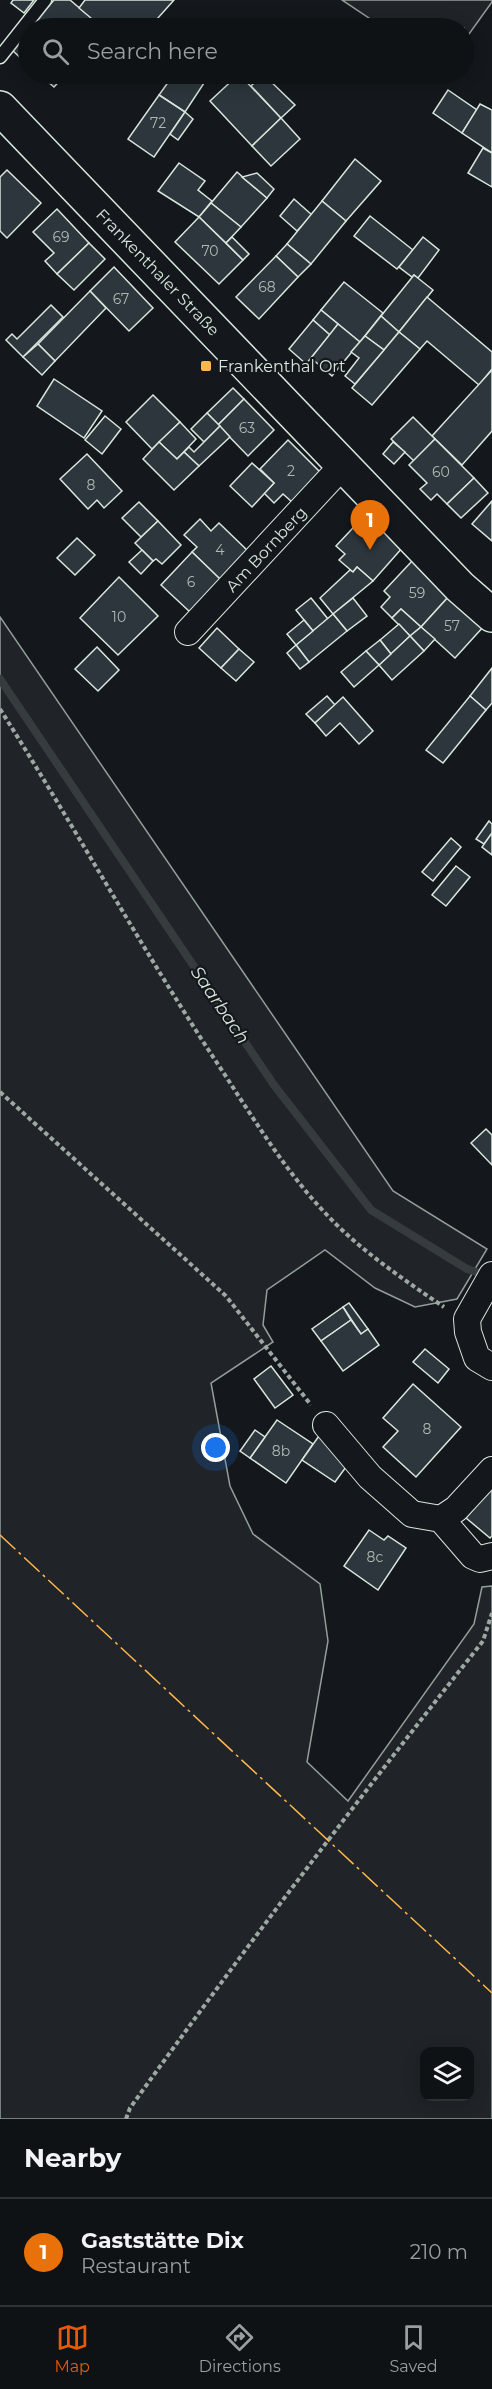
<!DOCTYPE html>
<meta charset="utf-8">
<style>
:root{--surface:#0f1215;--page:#1d2022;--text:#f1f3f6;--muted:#9b9ea0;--line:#2f3234;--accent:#ea580c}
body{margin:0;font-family:Montserrat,sans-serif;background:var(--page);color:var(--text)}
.controls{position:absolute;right:18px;bottom:18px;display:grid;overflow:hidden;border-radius:12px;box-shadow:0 3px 15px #0003}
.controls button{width:54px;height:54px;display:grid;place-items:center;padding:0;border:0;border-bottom:2px solid var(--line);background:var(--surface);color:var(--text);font:30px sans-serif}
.you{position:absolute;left:216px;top:1448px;width:21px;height:21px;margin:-15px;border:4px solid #fff;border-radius:50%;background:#1a73e8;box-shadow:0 0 0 9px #1a73e833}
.badge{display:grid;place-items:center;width:39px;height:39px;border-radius:50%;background:var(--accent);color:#fff;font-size:20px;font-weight:700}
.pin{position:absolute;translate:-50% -50px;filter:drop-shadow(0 2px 3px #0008)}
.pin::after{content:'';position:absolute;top:32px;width:21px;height:18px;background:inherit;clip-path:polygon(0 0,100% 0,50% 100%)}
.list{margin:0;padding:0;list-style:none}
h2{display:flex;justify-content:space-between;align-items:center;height:78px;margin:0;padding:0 24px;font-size:26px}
h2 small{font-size:20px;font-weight:400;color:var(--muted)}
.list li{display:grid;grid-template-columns:39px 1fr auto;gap:18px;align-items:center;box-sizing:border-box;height:108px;padding:0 24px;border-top:2px solid var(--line)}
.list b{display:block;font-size:22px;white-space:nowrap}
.list p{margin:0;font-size:20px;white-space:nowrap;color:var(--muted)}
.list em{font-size:20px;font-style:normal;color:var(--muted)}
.icon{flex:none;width:33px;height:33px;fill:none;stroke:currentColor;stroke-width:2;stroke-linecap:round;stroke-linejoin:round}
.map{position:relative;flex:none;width:492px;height:2119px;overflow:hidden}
.search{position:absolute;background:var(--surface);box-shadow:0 3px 15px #0003;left:18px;right:18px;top:18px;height:66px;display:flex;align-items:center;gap:15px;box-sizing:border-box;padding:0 21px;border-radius:33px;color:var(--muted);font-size:22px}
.sheet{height:186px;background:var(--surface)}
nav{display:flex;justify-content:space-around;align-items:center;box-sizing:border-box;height:84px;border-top:2px solid var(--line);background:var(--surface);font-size:16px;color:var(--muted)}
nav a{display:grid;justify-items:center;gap:3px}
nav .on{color:var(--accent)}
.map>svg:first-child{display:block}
.green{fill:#202428;stroke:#939e99;stroke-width:1.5;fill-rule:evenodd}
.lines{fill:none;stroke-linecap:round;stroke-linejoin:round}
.stream{stroke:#363b3e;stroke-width:8}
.building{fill:#2c363c;stroke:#d8e6dc;stroke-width:1.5}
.service-casing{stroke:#d8e6dc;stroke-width:15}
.minor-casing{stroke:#d8e6dc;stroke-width:28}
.secondary-casing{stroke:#d8e6dc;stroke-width:36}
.path{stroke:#9da8a2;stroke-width:4;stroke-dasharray:4.5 3;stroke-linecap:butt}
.service{stroke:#14181c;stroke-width:12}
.minor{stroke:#14181c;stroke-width:26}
.secondary{stroke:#14181c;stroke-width:33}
.power{stroke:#ffb74d;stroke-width:1.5;stroke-dasharray:21 4.5 3 4.5;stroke-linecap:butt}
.poi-dot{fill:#ffb74d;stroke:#14181c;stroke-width:2}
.labels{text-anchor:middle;stroke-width:4.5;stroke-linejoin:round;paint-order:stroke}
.number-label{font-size:14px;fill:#adbab4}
.street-label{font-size:16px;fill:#d8e6dc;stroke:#14181c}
.poi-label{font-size:16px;fill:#d8e6dc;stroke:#14181c;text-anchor:start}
.water-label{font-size:18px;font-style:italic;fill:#d8e6dc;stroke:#14181c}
</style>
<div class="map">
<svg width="492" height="2119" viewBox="0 0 492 2119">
<rect width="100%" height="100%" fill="#14181c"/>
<g class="green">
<polygon points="342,0 492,0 492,2 464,41 464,28 384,28"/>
<path d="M0,617L393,1191L487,1249L457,1299L415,1307L375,1288L325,1250L267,1290L263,1325L273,1342L211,1383L230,1486L253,1534L320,1584L328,1641L307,1762L348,1801L474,1624L482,1587L492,1586V2119H0ZM424,2052H470V2096H424Z"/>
</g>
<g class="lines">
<polyline class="stream" points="0,679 274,1085 371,1210 467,1269 489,1276"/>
</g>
<g class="building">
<polygon points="13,0 34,0 24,13 11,3"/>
<polygon points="54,0 70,0 103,28 29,28"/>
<polygon points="85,0 174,0 149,28 103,28 79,8"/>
<polygon points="28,29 28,65 11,49"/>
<polygon points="39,74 66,74 54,87"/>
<polygon points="174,74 210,74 185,112 159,95"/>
<polygon points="239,74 281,118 252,146 210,101"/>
<polygon points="263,74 295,105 281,118 251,86"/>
<polygon points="448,90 477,110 462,133 433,113"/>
<polygon points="159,95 185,112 154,157 128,139"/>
<polygon points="480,104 492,110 492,153 462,133"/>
<polygon points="185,112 193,119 178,140 170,134"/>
<polygon points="281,118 300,139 271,166 252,146"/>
<polygon points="483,148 492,153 492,187 468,173"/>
<polygon points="355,159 381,181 346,221 322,201"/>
<polygon points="179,163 205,181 198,190 212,201 199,217 158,191"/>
<polygon points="7,170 41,203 7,238 0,231 0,177"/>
<polygon points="237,172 267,198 241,227 211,203"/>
<polygon points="257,173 274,189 267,198 242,177"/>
<polygon points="294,199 312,215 297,231 280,216"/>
<polygon points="322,201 346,221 311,264 287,244"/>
<polygon points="211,203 241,227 226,243 199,217"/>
<polygon points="57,209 89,243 57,274 45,261 54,253 33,232"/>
<polygon points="370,216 413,250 397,269 354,236"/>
<polygon points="199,217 243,260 219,284 175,242"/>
<polygon points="232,237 249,254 243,260 226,243"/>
<polygon points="423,237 439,250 418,278 414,275 412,277 399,267"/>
<polygon points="89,243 105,259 74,290 57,274"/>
<polygon points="287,244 311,264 298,277 276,256"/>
<polygon points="276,256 298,277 259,319 236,297"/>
<polygon points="114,267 153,308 129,331 90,291"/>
<polygon points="414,275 433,290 399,332 381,316"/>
<polygon points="344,282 383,313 360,342 321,310"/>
<polygon points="90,291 106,308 55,361 38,344"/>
<polygon points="427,297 492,352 492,369 479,385 427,341 420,349 399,332"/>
<polygon points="51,305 63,317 23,357 6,340 12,334 17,339"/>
<polygon points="321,310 338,324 330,335 313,320"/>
<polygon points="381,316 399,332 384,350 365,336"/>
<polygon points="313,320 330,335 306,364 289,349"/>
<polygon points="338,324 360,342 332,376 311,358"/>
<polygon points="399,332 420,349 372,405 352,388"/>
<polygon points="365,336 384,350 355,384 345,376 359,358 351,352"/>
<polygon points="38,344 55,361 42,375 23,357"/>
<polygon points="492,370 492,431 462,465 432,436"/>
<polygon points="54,379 102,411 84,438 37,406"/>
<polygon points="233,388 244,399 218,425 207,413"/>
<polygon points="153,395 180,422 152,449 126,422"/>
<polygon points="244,399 274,430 248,456 218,425"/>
<polygon points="207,413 220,426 204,442 191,429"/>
<polygon points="105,416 121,429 102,454 85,440"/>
<polygon points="413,417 435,439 414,461 391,439"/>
<polygon points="180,422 196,439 177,459 159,442"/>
<polygon points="220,426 230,437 199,466 184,452 189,447 194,452"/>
<polygon points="435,439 474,478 447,504 437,494 431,500 420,489 427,483 409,465"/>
<polygon points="288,440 321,473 292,502 283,494 274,503 264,493 274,483 260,469"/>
<polygon points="159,442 177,459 184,452 199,466 174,490 143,459"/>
<polygon points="393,442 405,452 394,464 383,454"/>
<polygon points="87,454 122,491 104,508 97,500 88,509 60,479"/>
<polygon points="252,463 274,483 252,507 230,486"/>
<polygon points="474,478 488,493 461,518 447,504"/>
<polygon points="492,501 492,541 472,524"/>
<polygon points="139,502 158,521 141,537 122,518"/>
<polygon points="366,514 403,547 373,581 357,567 353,572 339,560 345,554 336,546"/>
<polygon points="200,519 211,531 219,523 249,552 221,580 192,552 197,547 184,535"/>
<polygon points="158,521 181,545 162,564 156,559 153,561 135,543"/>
<polygon points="77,538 95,555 75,575 57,558"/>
<polygon points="142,550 153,561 141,574 129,562"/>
<polygon points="192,552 221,580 190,612 161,585"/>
<polygon points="413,560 450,595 421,627 401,609 392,618 381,607 390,597 384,591"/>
<polygon points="357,567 373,581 333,614 320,598 350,570 353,572"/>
<polygon points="119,577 158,616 118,655 80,618"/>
<polygon points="450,595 484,626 455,658 421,627"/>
<polygon points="311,598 328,619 313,631 296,610"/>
<polygon points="353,598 367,616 347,631 333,614"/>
<polygon points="401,609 421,627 410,636 392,618"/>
<polygon points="333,614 347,631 309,662 296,645"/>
<polygon points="304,620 313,631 296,645 287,634"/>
<polygon points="399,624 410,636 391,654 380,640"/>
<polygon points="421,627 435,639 424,651 410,636"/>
<polygon points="217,628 239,649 221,668 199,648"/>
<polygon points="410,636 424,651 392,680 379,665"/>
<polygon points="380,640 391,654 379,665 366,651"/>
<polygon points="296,645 309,662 300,669 287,653"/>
<polygon points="97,647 119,670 98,691 75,669"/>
<polygon points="239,649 254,662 236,681 221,668"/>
<polygon points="366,651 379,665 354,687 341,672"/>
<polygon points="492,668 492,703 486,710 470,696"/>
<polygon points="327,696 335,705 315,723 306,714"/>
<polygon points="470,696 486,710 443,763 426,750"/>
<polygon points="343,697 373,731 359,744 340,723 326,736 315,723"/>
<polygon points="489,821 492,824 492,833 484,844 476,839"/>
<polygon points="492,833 492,855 482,847"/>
<polygon points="451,838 461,847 433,881 422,872"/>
<polygon points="456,866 470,877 446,906 432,895"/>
<polygon points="486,1129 492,1135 492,1165 471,1143"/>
<polygon points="349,1303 368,1329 361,1334 343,1307"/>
<polygon points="343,1307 351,1320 321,1341 312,1329"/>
<polygon points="351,1320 361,1334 368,1329 379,1345 343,1371 321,1341"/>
<polygon points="425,1349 449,1369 438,1383 413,1362"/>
<polygon points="271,1366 293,1395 275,1408 254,1379"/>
<polygon points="413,1384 461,1427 416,1477 383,1447 398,1431 383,1418"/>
<polygon points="277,1420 313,1444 286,1483 250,1458"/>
<polygon points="255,1430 265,1437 250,1458 240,1451"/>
<polygon points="321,1433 346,1467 335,1482 302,1460"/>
<polygon points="492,1486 492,1536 490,1538 466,1518"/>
<polygon points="369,1530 384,1540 388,1536 406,1548 378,1590 344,1566"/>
</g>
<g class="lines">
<defs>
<polyline id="service" points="0,57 45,0"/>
<g id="minor">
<polyline points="188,632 343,465"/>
<polyline points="492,1275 467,1319 468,1332 477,1358 492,1367"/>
<polyline points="326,1425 370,1477 412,1514 441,1519 473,1556 480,1559 492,1556"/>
<polyline points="441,1519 456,1509 492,1470"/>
</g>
<polyline id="secondary" points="0,108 460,587 492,615"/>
</defs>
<use href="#service" class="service-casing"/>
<use href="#minor" class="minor-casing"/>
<use href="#secondary" class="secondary-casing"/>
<g class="path">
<path d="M0,709C76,829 144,953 223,1072C255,1121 286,1172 327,1215C361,1251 403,1279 444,1307"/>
<polyline points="0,1092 226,1296 311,1405"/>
<path d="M126,2119L130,2108C244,1949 362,1794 483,1641L492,1613"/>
</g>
<use href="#service" class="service"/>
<use href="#minor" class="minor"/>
<use href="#secondary" class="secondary"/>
<polyline class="power" points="0,1535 492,1993"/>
</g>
<rect class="poi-dot" x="200" y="360" width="12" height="12" rx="3"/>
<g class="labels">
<g class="number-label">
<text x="158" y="128">72</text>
<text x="61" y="242">69</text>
<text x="210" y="256">70</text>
<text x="267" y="292">68</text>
<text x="121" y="304">67</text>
<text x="247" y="433">63</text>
<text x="291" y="476">2</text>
<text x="441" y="477">60</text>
<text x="91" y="490">8</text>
<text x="220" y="555">4</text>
<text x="191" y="587">6</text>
<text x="417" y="598">59</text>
<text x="119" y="622">10</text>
<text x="452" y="631">57</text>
<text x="427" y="1434">8</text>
<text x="281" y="1456">8b</text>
<text x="375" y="1562">8c</text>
</g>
<g class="street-label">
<text transform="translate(158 272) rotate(46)" y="6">Frankenthaler Straße</text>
<text transform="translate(266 549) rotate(-47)" y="6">Am Bornberg</text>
</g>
<g class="poi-label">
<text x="218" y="372">Frankenthal Ort</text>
</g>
<g class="water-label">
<text transform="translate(220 1005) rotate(56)" y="6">Saarbach</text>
</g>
</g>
</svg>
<div class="controls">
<button><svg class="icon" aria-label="layers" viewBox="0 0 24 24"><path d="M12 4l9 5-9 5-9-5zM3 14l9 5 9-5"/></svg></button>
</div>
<div class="you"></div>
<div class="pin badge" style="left:370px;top:550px;background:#e8710a">1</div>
<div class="search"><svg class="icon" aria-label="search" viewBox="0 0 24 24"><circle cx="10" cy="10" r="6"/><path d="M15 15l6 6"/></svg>Search here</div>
</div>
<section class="sheet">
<h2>Nearby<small></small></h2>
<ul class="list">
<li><span class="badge" style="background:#e8710a">1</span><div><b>Gaststätte Dix</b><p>Restaurant</p></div><em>210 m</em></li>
</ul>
</section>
<nav>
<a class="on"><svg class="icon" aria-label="map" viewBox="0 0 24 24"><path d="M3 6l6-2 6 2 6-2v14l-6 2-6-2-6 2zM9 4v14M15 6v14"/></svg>Map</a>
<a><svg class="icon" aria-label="directions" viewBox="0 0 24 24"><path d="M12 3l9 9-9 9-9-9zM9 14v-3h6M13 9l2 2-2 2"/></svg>Directions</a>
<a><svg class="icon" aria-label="saved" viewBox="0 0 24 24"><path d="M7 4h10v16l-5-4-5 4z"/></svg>Saved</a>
</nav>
